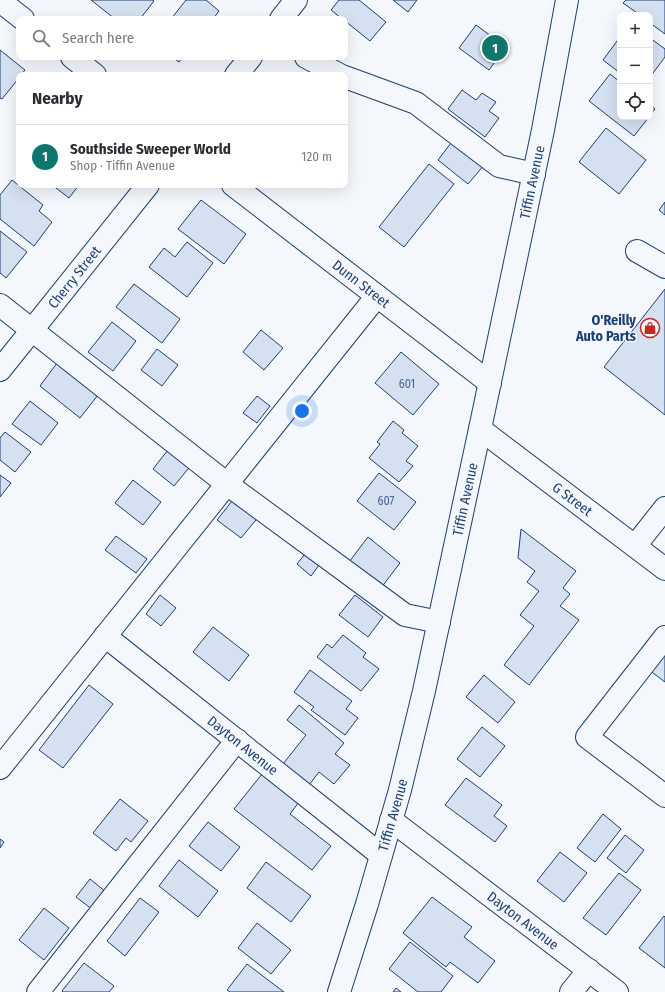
<!DOCTYPE html>
<meta charset="utf-8">
<style>
:root{--surface:#fff;--page:#f7f7f7;--text:#2b2b33;--muted:#7c7c81;--line:#e1e1e2;--accent:#0f766e}
body{margin:0;font-family:"Fira Sans Condensed",sans-serif;background:var(--page);color:var(--text)}
.controls{position:absolute;right:12px;top:12px;display:grid;overflow:hidden;border-radius:8px;box-shadow:0 4px 16px #0002}
.controls button{width:36px;height:36px;display:grid;place-items:center;padding:0;border:0;border-bottom:1px solid var(--line);background:var(--surface);color:var(--text);font:20px sans-serif}
.you{position:absolute;left:302px;top:411px;width:14px;height:14px;margin:-10px;border:3px solid #fff;border-radius:50%;background:#1a73e8;box-shadow:0 0 0 6px #1a73e833}
.badge{display:grid;place-items:center;width:26px;height:26px;border-radius:50%;background:var(--accent);color:#fff;font-size:13px;font-weight:700}
.pin{position:absolute;translate:-50% -50%;border:2px solid #fff;box-shadow:0 1px 4px #0006}
.list{margin:0;padding:0;list-style:none}
h2{display:flex;justify-content:space-between;align-items:center;height:52px;margin:0;padding:0 16px;font-size:17px}
h2 small{font-size:13px;font-weight:400;color:var(--muted)}
.list li{display:grid;grid-template-columns:26px 1fr auto;gap:12px;align-items:center;box-sizing:border-box;height:64px;padding:0 16px;border-top:1px solid var(--line)}
.list b{display:block;font-size:15px;white-space:nowrap}
.list p{margin:0;font-size:13px;white-space:nowrap;color:var(--muted)}
.list em{font-size:13px;font-style:normal;color:var(--muted)}
.icon{flex:none;width:22px;height:22px;fill:none;stroke:currentColor;stroke-width:2;stroke-linecap:round;stroke-linejoin:round}
.map{position:relative;flex:none;width:665px;height:992px;overflow:hidden}
.search{position:absolute;background:var(--surface);box-shadow:0 4px 16px #0002;left:16px;top:16px;width:332px;height:44px;display:flex;align-items:center;gap:10px;box-sizing:border-box;padding:0 14px;border-radius:8px;color:var(--muted);font-size:15px}
.panel{position:absolute;background:var(--surface);box-shadow:0 4px 16px #0002;left:16px;top:72px;width:332px;height:116px;border-radius:8px}
.map>svg:first-child{display:block}
.building{fill:#d5e0f0;stroke:#1d3f73}
.lines{fill:none;stroke-linecap:round;stroke-linejoin:round}
.minor-casing{stroke:#1d3f73;stroke-width:24}
.highway-casing{stroke:#1d3f73;stroke-width:24}
.minor{stroke:#f4f7fb;stroke-width:22}
.highway{stroke:#f4f7fb;stroke-width:22}
.labels{text-anchor:middle;stroke-width:3;stroke-linejoin:round;paint-order:stroke}
.number-label{font-size:12px;fill:#4b6792}
.street-label{font-size:14px;fill:#1d3f73;stroke:#f4f7fb}
.poi-label{font-size:14px;font-weight:bold;fill:#1d3f73;stroke:#f4f7fb;text-anchor:end}
</style>
<div class="map">
<svg width="665" height="992" viewBox="0 0 665 992">
<rect width="100%" height="100%" fill="#f4f7fb"/>
<g class="building">
<polygon points="91,0 152,0 154,1 140,19 115,19"/>
<polygon points="186,0 206,0 219,11 213,19 171,19"/>
<polygon points="339,0 359,0 386,22 370,41 345,21 345,19 342,19 331,10"/>
<polygon points="393,0 417,0 408,12"/>
<polygon points="626,0 665,0 665,34 650,23 650,15 640,15 623,3"/>
<polygon points="476,25 506,47 489,70 459,48"/>
<polygon points="620,37 620,73 603,60"/>
<polygon points="650,38 665,49 665,57 650,77"/>
<polygon points="0,50 25,70 21,75 19,75 19,78 2,99 0,98"/>
<polygon points="172,57 183,57 179,62"/>
<polygon points="610,74 620,82 620,117 649,117 634,136 589,101"/>
<polygon points="462,90 476,100 482,93 496,102 489,111 499,118 485,137 448,109"/>
<polygon points="650,105 655,109 650,115"/>
<polygon points="606,128 646,160 619,194 579,162"/>
<polygon points="454,139 485,164 468,184 438,160"/>
<polygon points="429,164 454,184 404,247 379,227"/>
<polygon points="12,180 43,205 39,211 52,222 34,246 0,219 0,195"/>
<polygon points="52,185 79,185 69,198"/>
<polygon points="201,200 246,234 224,264 178,229"/>
<polygon points="665,202 665,215 659,210"/>
<polygon points="0,231 27,252 6,278 0,273"/>
<polygon points="187,242 213,263 187,297 149,267 164,248 175,257"/>
<polygon points="134,284 180,319 162,343 116,307"/>
<polygon points="665,289 665,415 604,367"/>
<polygon points="112,322 136,341 113,371 88,352"/>
<polygon points="261,330 283,348 264,370 243,352"/>
<polygon points="157,349 178,365 162,386 141,370"/>
<polygon points="401,352 439,384 413,415 375,383"/>
<polygon points="57,363 98,395 80,418 40,386"/>
<polygon points="257,396 270,406 257,423 243,413"/>
<polygon points="30,401 58,423 41,445 12,424"/>
<polygon points="393,421 404,430 402,433 418,446 406,461 413,466 399,482 369,458 380,444 377,442"/>
<polygon points="5,432 31,452 15,472 0,460 0,438"/>
<polygon points="171,446 193,463 174,486 153,469"/>
<polygon points="379,473 416,502 394,530 357,501"/>
<polygon points="0,475 11,483 0,497"/>
<polygon points="133,480 161,502 143,525 115,503"/>
<polygon points="236,496 260,515 241,538 217,520"/>
<polygon points="521,529 576,571 563,588 570,594 560,606 579,620 529,685 504,665 534,626 520,615 539,591 527,582 535,571 518,558"/>
<polygon points="116,536 147,559 136,573 105,550"/>
<polygon points="368,537 400,563 381,588 349,562"/>
<polygon points="305,554 319,565 311,576 297,564"/>
<polygon points="160,595 176,608 161,626 146,614"/>
<polygon points="355,595 383,617 368,637 339,615"/>
<polygon points="213,627 249,655 229,681 193,652"/>
<polygon points="343,635 366,653 363,657 379,669 361,691 317,657 327,644 332,648"/>
<polygon points="665,650 665,682 649,670"/>
<polygon points="310,670 352,701 346,709 358,718 345,735 311,710 314,707 294,692"/>
<polygon points="484,675 515,702 498,723 466,697"/>
<polygon points="89,685 113,704 63,768 39,750"/>
<polygon points="299,705 344,743 335,754 350,765 334,784 319,772 309,785 283,764 306,735 287,720"/>
<polygon points="482,727 505,746 480,777 457,759"/>
<polygon points="262,774 299,802 290,814 331,846 312,870 234,809"/>
<polygon points="466,778 502,805 494,816 507,826 495,842 445,805"/>
<polygon points="120,799 148,821 131,842 126,838 116,851 93,833"/>
<polygon points="603,814 621,829 595,862 577,848"/>
<polygon points="208,822 240,847 221,871 189,846"/>
<polygon points="625,835 644,850 626,873 607,858"/>
<polygon points="0,839 4,842 0,848"/>
<polygon points="560,852 587,873 564,902 537,881"/>
<polygon points="179,860 218,891 198,917 159,886"/>
<polygon points="266,862 311,896 291,922 247,888"/>
<polygon points="619,873 641,890 606,935 583,918"/>
<polygon points="90,879 106,892 93,910 76,897"/>
<polygon points="432,897 472,927 464,937 495,961 478,983 450,962 446,967 403,933"/>
<polygon points="140,898 159,912 125,956 107,941"/>
<polygon points="44,908 69,928 44,960 19,940"/>
<polygon points="664,916 665,917 665,968 639,948"/>
<polygon points="257,923 291,950 271,974 238,948"/>
<polygon points="410,942 453,976 441,992 418,992 389,969"/>
<polygon points="84,963 114,986 109,992 63,992 62,991"/>
<polygon points="247,964 284,992 230,992 227,990"/>
<polygon points="396,988 401,992 393,992"/>
</g>
<g class="lines">
<defs>
<g id="minor">
<polyline points="0,1 23,19"/>
<polyline points="281,19 296,0"/>
<polyline points="72,57 95,75"/>
<polyline points="306,57 340,75"/>
<polyline points="236,75 251,57"/>
<polyline points="345,77 416,103 499,166 534,174"/>
<path id="s1" d="M233,185L490,383"/>
<polyline points="637,251 665,267"/>
<polyline points="0,305 227,484 405,615 439,622"/>
<path id="s2" d="M0,370L148,185"/>
<path id="s3" d="M480,429L665,569"/>
<polyline points="635,546 665,508"/>
<path id="s4" d="M105,636L381,855"/>
<polyline points="665,637 587,737 665,796"/>
<polyline points="0,768 377,296"/>
<path id="s5" d="M391,820L617,992"/>
<polyline points="38,992 237,740"/>
<polyline points="571,992 589,970"/>
</g>
<g id="highway">
<path id="s6" d="M339,992L367,904L400,790L424,691L480,429L543,130L567,0"/>
</g>
</defs>
<use href="#minor" class="minor-casing"/>
<use href="#highway" class="highway-casing"/>
<use href="#minor" class="minor"/>
<use href="#highway" class="highway"/>
</g>
<defs>
<symbol id="shop-ring" viewBox="-11 -11 22 22"><circle r="9.5" fill="#f4f7fb" stroke="#c62828" stroke-width="1.5"/><path d="M-5-2.5h2.3a2.7 3.5 0 0 1 5.4 0H5L5.5 6h-11ZM-1.5-2.5h3a1.5 2.3 0 0 0-3 0Z" fill="#c62828"/></symbol>
</defs>
<g fill-rule="evenodd">
<use href="#shop-ring" x="639" y="317" width="22" height="22"/>
</g>
<g class="labels">
<g class="number-label">
<text x="407" y="388">601</text>
<text x="386" y="505">607</text>
</g>
<g class="street-label">
<text dy="5" stroke="none"><textPath href="#s6" startOffset="833">Tiffin Avenue</textPath></text>
<text dy="5" stroke="none"><textPath href="#s2" startOffset="119">Cherry Street</textPath></text>
<text dy="5" stroke="none"><textPath href="#s1" startOffset="162">Dunn Street</textPath></text>
<text dy="5" stroke="none"><textPath href="#s6" startOffset="509">Tiffin Avenue</textPath></text>
<text dy="5" stroke="none"><textPath href="#s3" startOffset="116">G Street</textPath></text>
<text dy="5" stroke="none"><textPath href="#s4" startOffset="176">Dayton Avenue</textPath></text>
<text dy="5" stroke="none"><textPath href="#s6" startOffset="185">Tiffin Avenue</textPath></text>
<text dy="5" stroke="none"><textPath href="#s5" startOffset="166">Dayton Avenue</textPath></text>
</g>
<g class="poi-label">
<text x="636" y="325">O'Reilly<tspan x="636" dy="16">Auto Parts</tspan></text>
</g>
</g>
</svg>
<div class="controls">
<button>+</button>
<button>−</button>
<button><svg class="icon" aria-label="locate" viewBox="0 0 24 24"><circle cx="12" cy="12" r="6"/><path d="M12 2v4M12 18v4M2 12h4M18 12h4"/></svg></button>
</div>
<div class="you"></div>
<div class="pin badge" style="left:495px;top:48px">1</div>
<div class="search"><svg class="icon" aria-label="search" viewBox="0 0 24 24"><circle cx="10" cy="10" r="6"/><path d="M15 15l6 6"/></svg>Search here</div>
<section class="panel">
<h2>Nearby<small></small></h2>
<ul class="list">
<li><span class="badge">1</span><div><b>Southside Sweeper World</b><p>Shop · Tiffin Avenue</p></div><em>120 m</em></li>
</ul>
</section>
</div>
